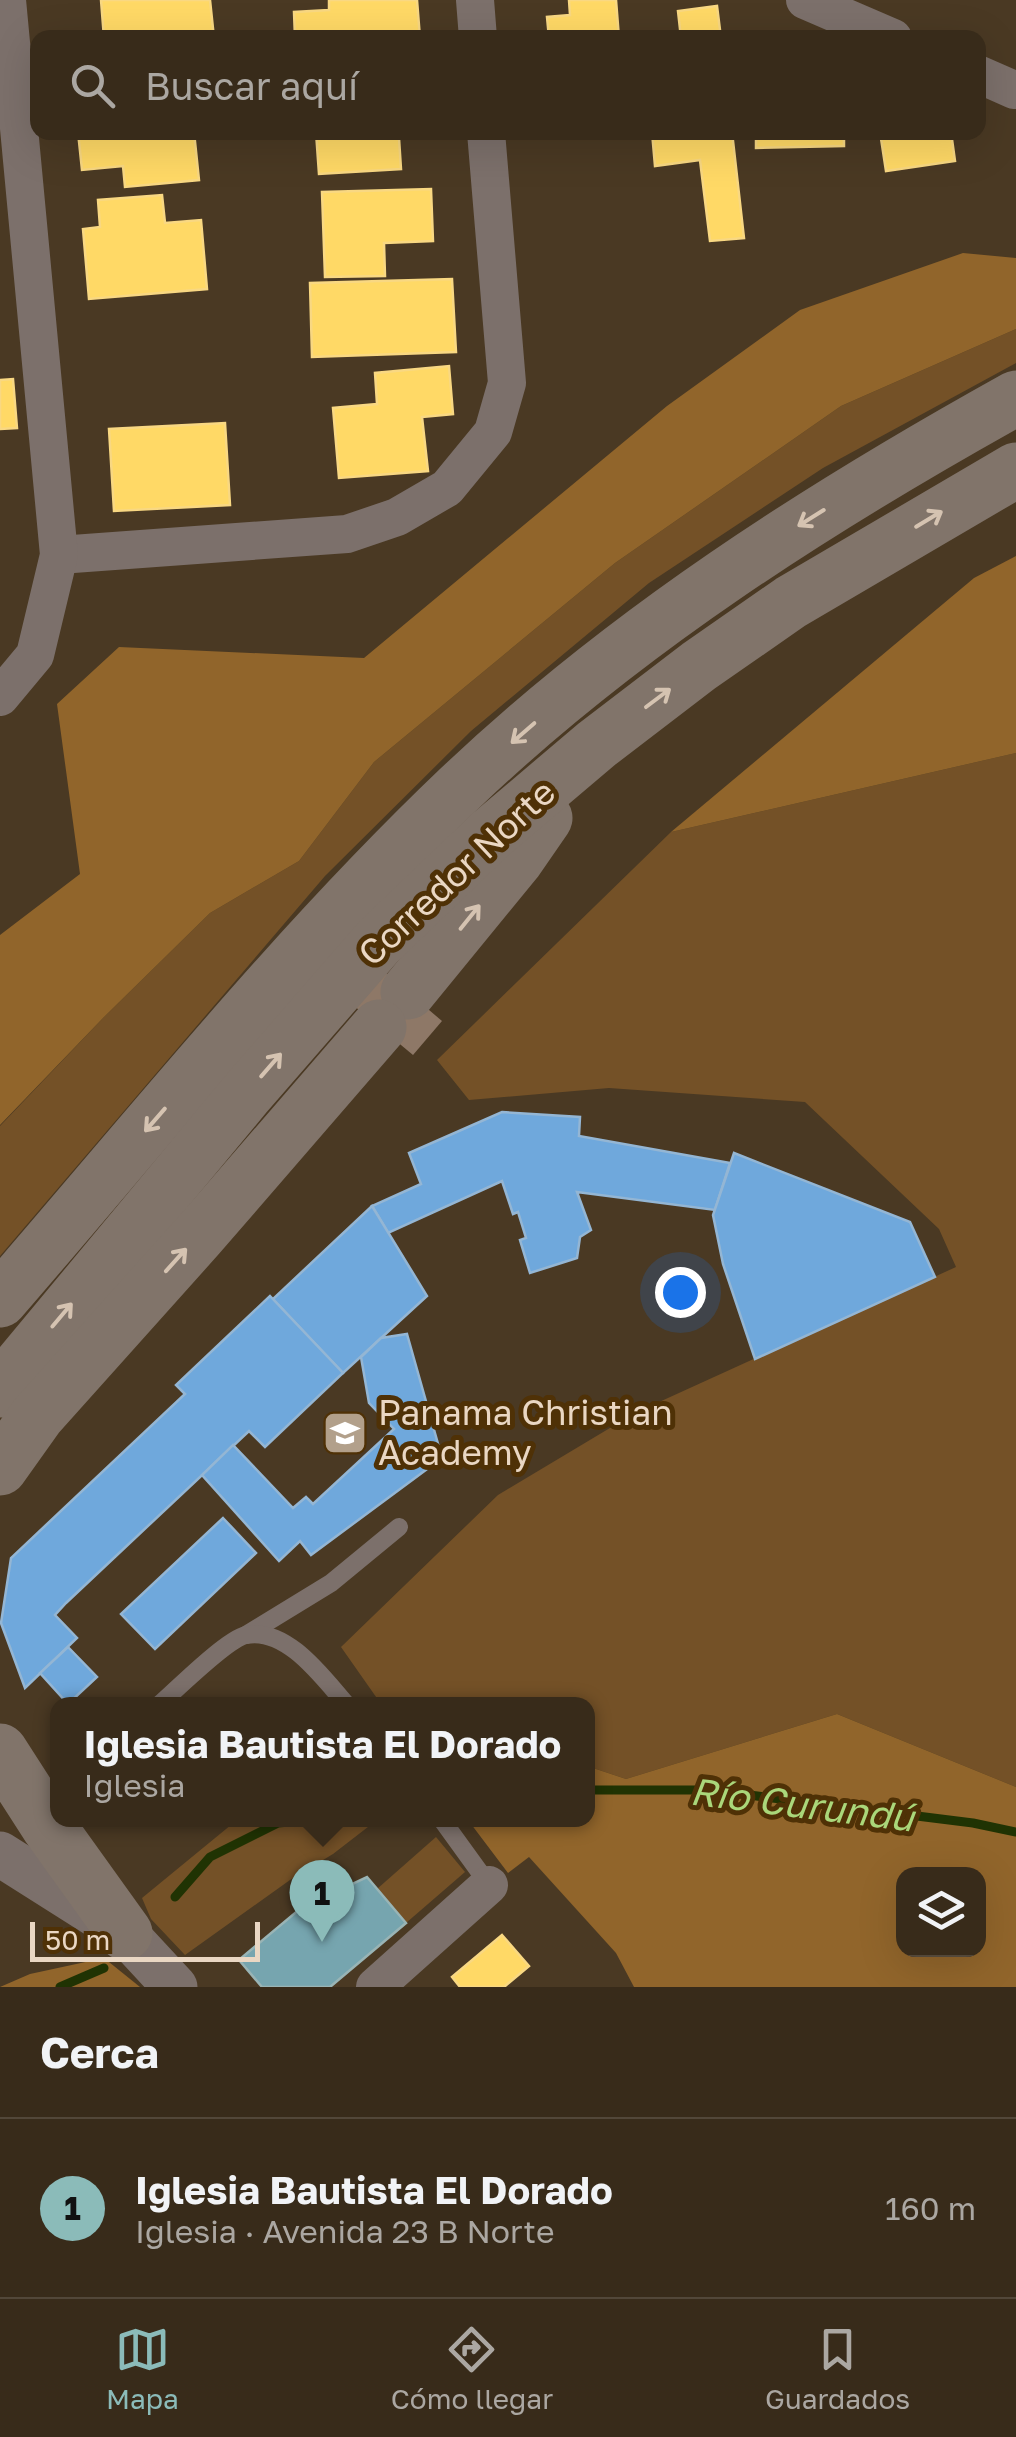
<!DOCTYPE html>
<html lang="es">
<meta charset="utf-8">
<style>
:root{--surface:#382b1a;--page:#3f3323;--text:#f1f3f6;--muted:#aba7a2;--line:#524739;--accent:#8bbbb9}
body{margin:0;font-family:"Golos Text",sans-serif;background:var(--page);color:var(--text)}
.controls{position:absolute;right:30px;bottom:30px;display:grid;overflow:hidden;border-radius:20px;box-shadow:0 10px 40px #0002}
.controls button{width:90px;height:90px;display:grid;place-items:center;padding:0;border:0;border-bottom:2px solid var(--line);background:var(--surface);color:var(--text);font:50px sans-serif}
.scale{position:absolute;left:30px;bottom:25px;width:230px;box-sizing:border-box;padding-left:10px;border:5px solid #ead7c3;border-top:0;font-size:28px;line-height:35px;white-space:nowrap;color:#ead7c3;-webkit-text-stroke:8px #4f3106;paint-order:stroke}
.you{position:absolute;left:680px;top:1292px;width:35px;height:35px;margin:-25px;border:8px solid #fff;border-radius:50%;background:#1a73e8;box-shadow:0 0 0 15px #1a73e833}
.badge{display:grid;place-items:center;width:65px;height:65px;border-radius:50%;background:var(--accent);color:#111;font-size:32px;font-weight:700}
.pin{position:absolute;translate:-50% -82px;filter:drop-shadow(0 2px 5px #0008)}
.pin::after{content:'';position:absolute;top:52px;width:35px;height:30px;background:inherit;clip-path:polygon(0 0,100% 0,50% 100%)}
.popup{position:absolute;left:50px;top:1697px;width:545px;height:130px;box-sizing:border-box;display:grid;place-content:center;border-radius:20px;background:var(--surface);filter:drop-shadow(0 2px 8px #0005);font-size:32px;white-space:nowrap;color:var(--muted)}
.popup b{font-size:38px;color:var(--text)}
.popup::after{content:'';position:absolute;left:50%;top:100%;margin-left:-20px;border:20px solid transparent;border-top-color:var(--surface)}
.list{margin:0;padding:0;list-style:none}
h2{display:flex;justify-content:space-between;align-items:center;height:130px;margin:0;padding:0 40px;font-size:42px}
h2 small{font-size:32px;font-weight:400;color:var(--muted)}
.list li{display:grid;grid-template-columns:65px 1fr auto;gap:30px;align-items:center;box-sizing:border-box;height:180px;padding:0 40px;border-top:2px solid var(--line)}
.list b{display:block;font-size:38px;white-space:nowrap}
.list p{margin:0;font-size:32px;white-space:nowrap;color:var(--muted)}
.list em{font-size:32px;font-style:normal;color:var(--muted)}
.icon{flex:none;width:55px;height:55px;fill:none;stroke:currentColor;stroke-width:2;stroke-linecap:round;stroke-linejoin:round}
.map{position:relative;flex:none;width:1016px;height:1987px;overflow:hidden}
.search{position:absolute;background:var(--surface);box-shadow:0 10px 40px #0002;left:30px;right:30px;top:30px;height:110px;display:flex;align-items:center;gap:25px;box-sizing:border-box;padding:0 35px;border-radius:20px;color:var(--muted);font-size:38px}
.sheet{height:310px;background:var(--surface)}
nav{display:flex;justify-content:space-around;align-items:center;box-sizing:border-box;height:140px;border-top:2px solid var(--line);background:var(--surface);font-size:28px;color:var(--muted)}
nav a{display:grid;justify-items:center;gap:5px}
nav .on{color:var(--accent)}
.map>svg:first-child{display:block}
.green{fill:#745127}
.forest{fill:#91652b;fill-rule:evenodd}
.homes{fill:#ffd966;stroke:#f9d882;stroke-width:2.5}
.schools{fill:#6fa8dc;stroke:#94b6d4;stroke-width:2.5}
.public{fill:#76a5af;stroke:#99b4b5;stroke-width:2.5}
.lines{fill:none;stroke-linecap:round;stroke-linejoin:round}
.stream{stroke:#203303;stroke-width:9}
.building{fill:#8e7867}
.service{stroke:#7c706b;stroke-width:18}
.minor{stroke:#7c706b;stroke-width:38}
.tertiary{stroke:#7c706b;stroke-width:45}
.motorway{stroke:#81746a;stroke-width:55}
.oneway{stroke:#d5c3b1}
.labels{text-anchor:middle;stroke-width:10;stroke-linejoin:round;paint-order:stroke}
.street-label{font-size:35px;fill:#ead7c3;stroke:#4f3106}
.poi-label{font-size:35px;fill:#ead7c3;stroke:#4f3106;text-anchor:start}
.water-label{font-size:38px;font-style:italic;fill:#aad77a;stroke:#4f3106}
</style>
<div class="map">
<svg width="1016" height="1987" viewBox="0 0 1016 1987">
<rect width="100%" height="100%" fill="#4a3923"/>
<g class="green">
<polygon points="1016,329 1016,363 823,468 649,583 471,731 325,876 0,1256 0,1126 104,1017 210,913 299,861 374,762 615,563 841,406"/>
<polygon points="1016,753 1016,1787 837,1714 626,1779 587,1766 587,1704 381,1704 341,1647 498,1495 635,1413 956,1267 939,1229 805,1102 609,1088 469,1100 437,1060 671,832"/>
<polygon points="237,1820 377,1820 333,1854 290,1880 185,1955 151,1919 142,1898"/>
<polygon points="436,1837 465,1872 406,1923 377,1889"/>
</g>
<g class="forest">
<polygon points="963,253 1016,258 1016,329 841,406 615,563 374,762 299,861 210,913 104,1017 0,1125 0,935 80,874 57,704 119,647 364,658 667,406 800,310"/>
<polygon points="1016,556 1016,753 671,832 974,578"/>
<path d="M837,1714L1016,1787V1987H634L616,1953L529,1857L508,1873L468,1820H587V1766L626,1779ZM904,1874H978V1950H904Z"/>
<polygon points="104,1958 140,1987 0,1987 30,1974"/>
</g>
<g class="homes">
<polygon points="101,0 210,0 214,38 146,38 146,35 104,38"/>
<polygon points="329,0 417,0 420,38 295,38 294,12 329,10"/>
<polygon points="569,0 616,0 619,38 549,38 547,17 570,15"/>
<polygon points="717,6 721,38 681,38 678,11"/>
<polygon points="78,132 194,132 199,180 125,187 123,166 82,170"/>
<polygon points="316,132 428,132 428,137 399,138 401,169 319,174"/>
<polygon points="652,132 732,132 744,238 710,241 700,160 655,166"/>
<polygon points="756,132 844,132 844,146 756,148"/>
<polygon points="880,132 951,132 955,161 886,171"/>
<polygon points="431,189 433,241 384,243 385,276 325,277 322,192"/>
<polygon points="162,195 165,223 201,220 207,289 89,299 83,229 100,227 98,200"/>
<polygon points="452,279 456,352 312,357 310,283"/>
<polygon points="449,366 453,414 422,417 428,471 339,478 333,408 377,404 375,373"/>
<polygon points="13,379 17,428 0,429 0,380"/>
<polygon points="225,423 230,505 114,511 109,429"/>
<polygon points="502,1935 529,1966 504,1987 460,1987 452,1977"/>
</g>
<g class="schools">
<polygon points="502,1112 580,1117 579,1136 730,1163 715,1210 577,1192 591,1230 580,1237 577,1258 530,1273 520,1240 526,1238 518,1212 513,1214 502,1181 388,1233 372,1206 421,1184 409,1153"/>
<polygon points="734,1153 910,1222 935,1277 755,1359 723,1264 713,1215"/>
<polygon points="372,1206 427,1296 343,1373 273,1299"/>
<polygon points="270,1296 343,1373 265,1447 249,1431 66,1603 55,1615 77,1638 25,1688 1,1623 11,1558 185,1394 176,1385"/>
<polygon points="407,1334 442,1458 311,1555 300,1541 279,1561 202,1475 233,1445 293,1508 306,1497 313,1504 394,1429 369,1403 361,1357 381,1338"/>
<polygon points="223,1518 256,1553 155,1649 121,1614"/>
<polygon points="68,1647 97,1677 68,1704 40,1673"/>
</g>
<polygon class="public" points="367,1877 406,1923 330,1987 262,1987 239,1960 301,1908"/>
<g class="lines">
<g class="stream">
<polyline points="587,1790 709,1790 973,1823 1016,1832"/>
<polyline points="175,1897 210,1857 278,1823 312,1820"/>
<polyline points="60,1987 104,1968"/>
</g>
</g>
<polygon class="building" points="382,970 442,1021 413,1055 353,1005"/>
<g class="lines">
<g class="service">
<polyline points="246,1635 331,1583 399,1527"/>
<path d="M160,1704C176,1690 227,1639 246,1635C287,1627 323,1678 346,1704"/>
<polyline points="442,1820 489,1885"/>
</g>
<g class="minor">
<polyline points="475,0 478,38"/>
<polyline points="805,0 893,38"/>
<polyline points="978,74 1014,90"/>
<polyline points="59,555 347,534 397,517 447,488 493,432 507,383 486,132"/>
<polyline points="0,697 35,655 59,555 7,0"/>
<polyline points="375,1987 489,1885"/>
</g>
<polyline class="tertiary" points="0,1854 125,1933 175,1987"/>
<g class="motorway">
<polyline points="408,992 516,860 545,818"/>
<path d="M0,1300C150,1127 294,946 460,788C625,631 818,508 1016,398"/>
<polyline points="0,1390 246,1094 379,941 492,833 597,744 699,666 791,602 1016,470"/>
<polyline points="0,1468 37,1416 199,1235 379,1027"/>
<polyline points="0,1751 49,1827 125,1933"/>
</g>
</g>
<defs><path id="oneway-shaft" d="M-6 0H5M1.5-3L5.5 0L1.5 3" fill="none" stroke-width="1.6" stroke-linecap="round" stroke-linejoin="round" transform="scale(2.5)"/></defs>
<g class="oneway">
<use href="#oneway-shaft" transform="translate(811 518) rotate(148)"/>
<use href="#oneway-shaft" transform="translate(929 519) rotate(-31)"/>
<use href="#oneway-shaft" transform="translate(658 698) rotate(-37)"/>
<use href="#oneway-shaft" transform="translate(523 733) rotate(139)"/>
<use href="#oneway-shaft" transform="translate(470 917) rotate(-51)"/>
<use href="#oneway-shaft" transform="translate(271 1065) rotate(-49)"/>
<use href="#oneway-shaft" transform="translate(155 1120) rotate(131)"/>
<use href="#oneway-shaft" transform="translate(176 1260) rotate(-48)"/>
<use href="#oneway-shaft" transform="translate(62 1315) rotate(-50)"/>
</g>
<defs>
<symbol id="school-square" viewBox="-11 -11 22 22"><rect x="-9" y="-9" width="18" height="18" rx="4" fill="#b2a08b" stroke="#4f3106"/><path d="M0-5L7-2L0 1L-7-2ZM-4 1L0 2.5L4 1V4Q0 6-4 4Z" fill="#fff"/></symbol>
</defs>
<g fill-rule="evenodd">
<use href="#school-square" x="320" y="1408" width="50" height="50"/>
</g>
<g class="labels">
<g class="street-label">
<text transform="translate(457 873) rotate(-43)" y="12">Corredor Norte</text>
</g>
<g class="poi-label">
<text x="378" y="1425">Panama Christian<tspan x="378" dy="40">Academy</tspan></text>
</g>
<g class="water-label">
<text transform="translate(802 1805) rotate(7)" y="13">Río Curundú</text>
</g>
</g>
</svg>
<div class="controls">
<button><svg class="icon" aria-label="layers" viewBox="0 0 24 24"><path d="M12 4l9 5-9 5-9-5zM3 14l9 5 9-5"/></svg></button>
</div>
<div class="scale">50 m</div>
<div class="you"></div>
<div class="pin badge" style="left:322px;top:1942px">1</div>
<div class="popup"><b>Iglesia Bautista El Dorado</b>Iglesia</div>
<div class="search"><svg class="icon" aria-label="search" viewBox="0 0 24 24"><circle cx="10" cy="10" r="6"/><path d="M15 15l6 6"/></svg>Buscar aquí</div>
</div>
<section class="sheet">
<h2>Cerca<small></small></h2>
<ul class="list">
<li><span class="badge">1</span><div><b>Iglesia Bautista El Dorado</b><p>Iglesia · Avenida 23 B Norte</p></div><em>160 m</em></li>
</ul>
</section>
<nav>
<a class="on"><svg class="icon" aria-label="map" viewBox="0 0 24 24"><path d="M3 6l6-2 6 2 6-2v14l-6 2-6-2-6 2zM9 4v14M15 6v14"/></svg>Mapa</a>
<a><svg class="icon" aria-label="directions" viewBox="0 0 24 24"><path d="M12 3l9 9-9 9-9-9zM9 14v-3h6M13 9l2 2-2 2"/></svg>Cómo llegar</a>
<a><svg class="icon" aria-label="saved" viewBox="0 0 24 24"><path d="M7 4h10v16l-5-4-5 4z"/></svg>Guardados</a>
</nav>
